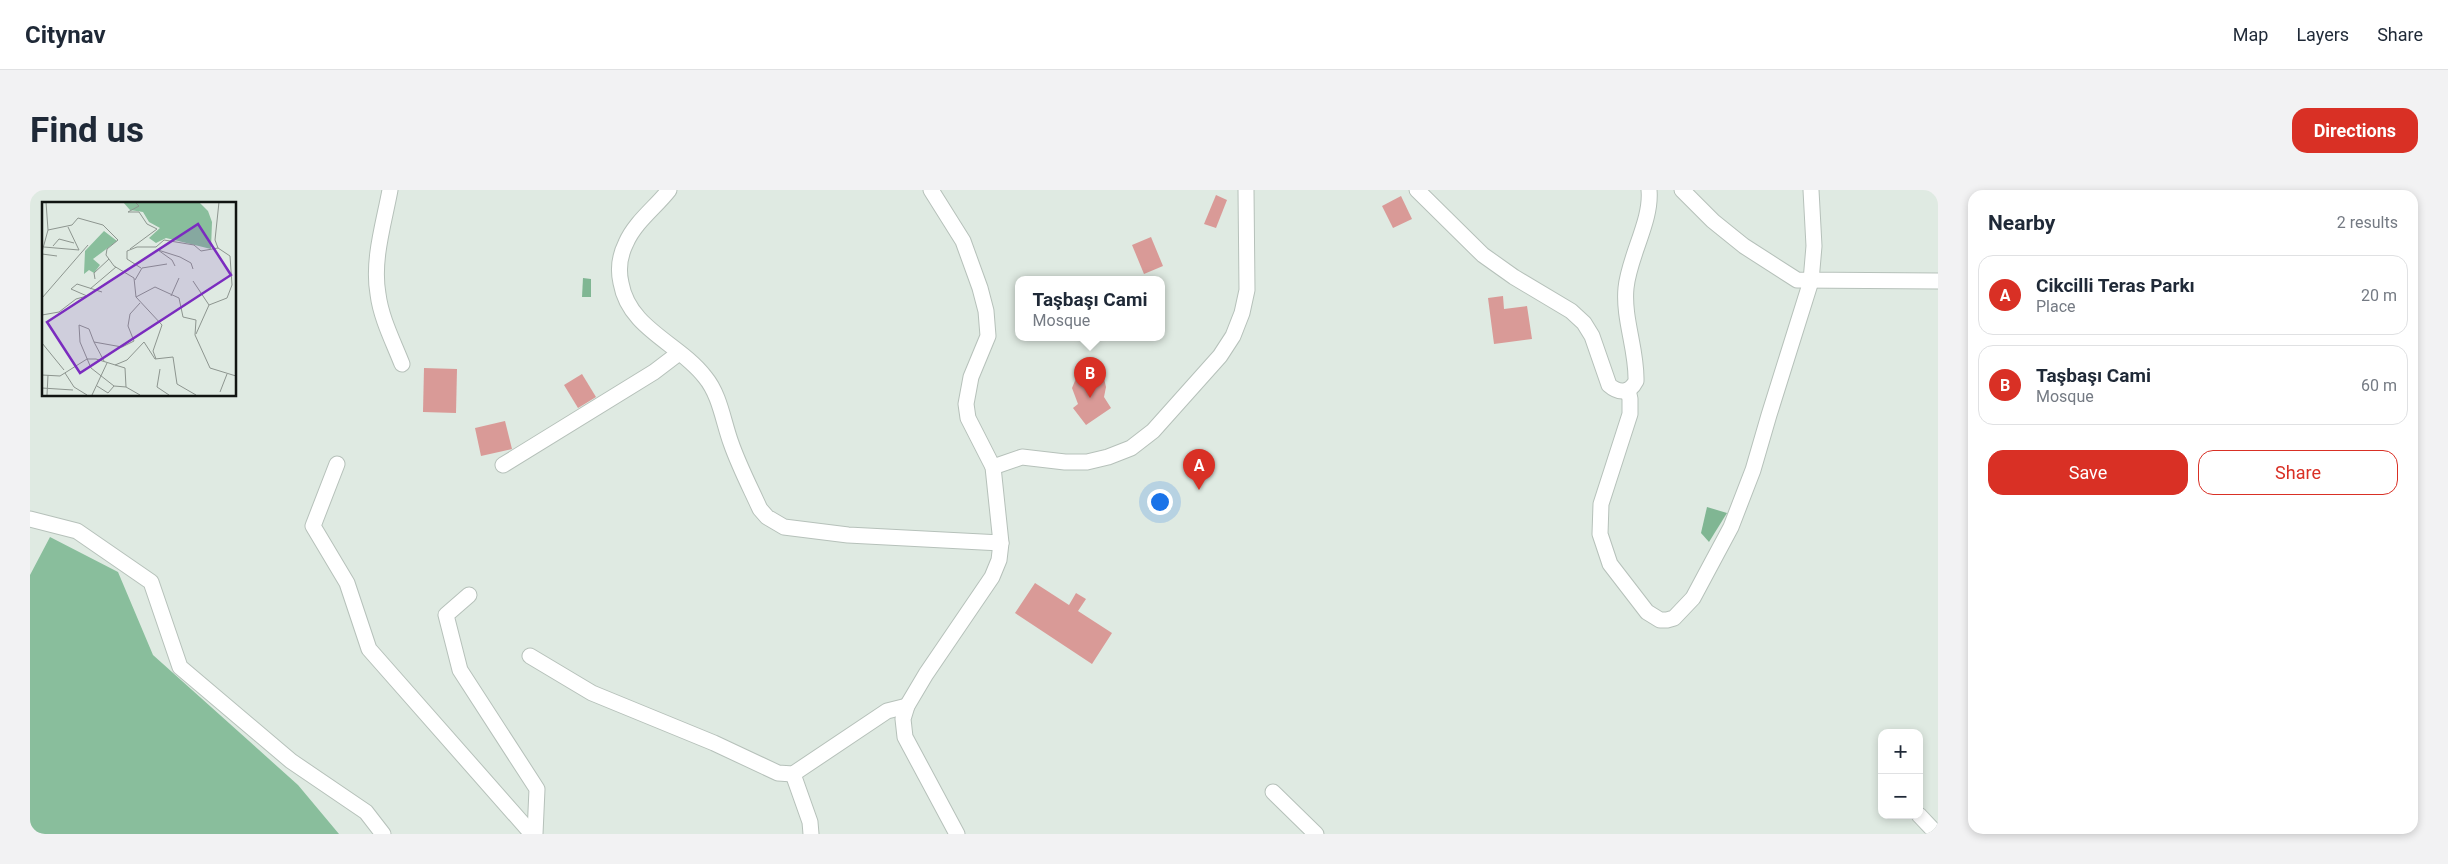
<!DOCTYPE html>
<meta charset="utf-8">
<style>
:root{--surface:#fff;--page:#f2f2f3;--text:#1f2937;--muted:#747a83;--line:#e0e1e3;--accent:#d93025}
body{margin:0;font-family:Roboto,sans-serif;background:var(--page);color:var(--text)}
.controls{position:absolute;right:15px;bottom:15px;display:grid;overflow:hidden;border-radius:10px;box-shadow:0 2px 8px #0003}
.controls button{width:45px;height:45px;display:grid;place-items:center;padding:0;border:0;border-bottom:1px solid var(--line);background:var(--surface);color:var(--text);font:25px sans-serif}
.you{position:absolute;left:1129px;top:311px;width:18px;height:18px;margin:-12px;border:4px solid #fff;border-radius:50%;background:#1a73e8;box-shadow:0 0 0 8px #1a73e833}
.badge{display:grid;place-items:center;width:32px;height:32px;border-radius:50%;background:var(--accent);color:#fff;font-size:16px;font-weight:700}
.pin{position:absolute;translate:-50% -41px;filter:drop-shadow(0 1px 2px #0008)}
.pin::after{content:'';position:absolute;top:26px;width:18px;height:15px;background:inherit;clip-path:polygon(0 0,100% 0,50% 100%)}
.popup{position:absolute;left:985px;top:86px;width:150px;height:65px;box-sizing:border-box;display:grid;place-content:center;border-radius:10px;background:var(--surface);filter:drop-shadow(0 1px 4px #0005);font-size:16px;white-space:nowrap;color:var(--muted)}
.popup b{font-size:19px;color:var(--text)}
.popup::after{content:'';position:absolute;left:50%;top:100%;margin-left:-10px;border:10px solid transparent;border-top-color:var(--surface)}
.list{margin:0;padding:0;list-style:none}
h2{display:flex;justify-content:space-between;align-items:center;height:65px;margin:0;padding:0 20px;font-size:21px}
h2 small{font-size:16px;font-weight:400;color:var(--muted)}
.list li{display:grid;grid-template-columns:32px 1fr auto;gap:15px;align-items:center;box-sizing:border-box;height:80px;margin:0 10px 10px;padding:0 10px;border:1px solid var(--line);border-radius:15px}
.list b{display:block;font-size:19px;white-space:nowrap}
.list p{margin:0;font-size:16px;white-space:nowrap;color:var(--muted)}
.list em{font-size:16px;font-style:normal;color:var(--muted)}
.actions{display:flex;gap:10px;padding:15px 20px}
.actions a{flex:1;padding:11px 0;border:1px solid var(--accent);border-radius:15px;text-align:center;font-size:18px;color:var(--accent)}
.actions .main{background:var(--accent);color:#fff}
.map{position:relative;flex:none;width:1908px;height:644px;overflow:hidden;border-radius:15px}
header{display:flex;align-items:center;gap:30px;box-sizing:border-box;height:70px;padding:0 25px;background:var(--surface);border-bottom:1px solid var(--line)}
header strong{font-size:24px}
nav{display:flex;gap:28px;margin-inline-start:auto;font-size:18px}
.intro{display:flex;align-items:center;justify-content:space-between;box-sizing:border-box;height:120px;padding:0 30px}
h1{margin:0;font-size:35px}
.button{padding:12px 22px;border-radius:15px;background:var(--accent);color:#fff;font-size:18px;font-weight:700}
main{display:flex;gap:30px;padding:0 30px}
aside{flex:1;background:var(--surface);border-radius:15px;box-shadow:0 2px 8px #0003}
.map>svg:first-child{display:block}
.forest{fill:#89be9c}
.water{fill:#80b693}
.building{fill:#d99a97}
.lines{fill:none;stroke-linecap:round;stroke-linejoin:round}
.minor-casing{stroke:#b6c1ba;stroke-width:17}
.minor{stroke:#fff;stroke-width:15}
.inset-road{fill:none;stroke:#8d958f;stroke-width:1}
.view{fill:#7b2cbf;fill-opacity:0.15;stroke:#7b2cbf;stroke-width:2.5}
.inset-edge{fill:none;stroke:#111512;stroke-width:2.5}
</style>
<header>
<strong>Citynav</strong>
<nav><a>Map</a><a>Layers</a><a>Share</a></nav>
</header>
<div class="intro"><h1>Find us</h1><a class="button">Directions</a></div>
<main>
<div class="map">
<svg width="1908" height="644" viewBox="0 0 1908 644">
<rect width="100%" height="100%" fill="#dfeae2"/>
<polygon class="forest" points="20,347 88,382 123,465 268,595 309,644 0,644 0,385"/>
<g class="water">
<polygon points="553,88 561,89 561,107 552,107"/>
<polygon points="1677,317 1697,323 1679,352 1671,343"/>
</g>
<g class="building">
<polygon points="1186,5 1197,10 1186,38 1174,34"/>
<polygon points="1371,6 1382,29 1363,38 1352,16"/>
<polygon points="1121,47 1133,76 1114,84 1102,55"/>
<polygon points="1473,106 1474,119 1497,116 1502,149 1464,154 1458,108"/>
<polygon points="394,178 427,179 426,223 393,222"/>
<polygon points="1054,181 1063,181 1074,188 1076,197 1074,207 1081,218 1056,235 1043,218 1048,214 1042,198 1047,186"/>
<polygon points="552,184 566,207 548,218 534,195"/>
<polygon points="475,231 482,259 451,266 445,238"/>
<polygon points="1005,393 1039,415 1046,403 1056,409 1048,421 1082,443 1062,474 985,423"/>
</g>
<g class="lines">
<defs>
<g id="minor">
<path d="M360,0C354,33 342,70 348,104C351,128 363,151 372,174"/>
<path d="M639,0C626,17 605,32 596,53C590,65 588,80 591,93C599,139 649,153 675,187C690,205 693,231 701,253C709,276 720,297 730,319L737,327L754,337L818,345L971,353"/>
<polyline points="901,0 933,51 950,98 956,121 958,146 941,187 936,214 938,228 963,277 971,353 969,370 962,387 896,484 877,516 873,529 875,547 927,644"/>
<path d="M1387,0L1453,65L1484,87L1541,121L1554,133L1562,146L1579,195C1589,204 1600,203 1606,191C1607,160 1593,129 1596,98C1599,66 1622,31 1619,0"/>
<polyline points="1652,0 1683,31 1714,56 1767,90 1908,91"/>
<polyline points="1598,200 1600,209 1600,224 1571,314 1570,344 1580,374 1617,422 1630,430 1637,430 1644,428 1663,408 1701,337 1723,280 1739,225 1781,91 1784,56 1781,0"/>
<polyline points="307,274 283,336 317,393 339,459 502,644"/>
<polyline points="473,275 624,182 649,163"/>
<polyline points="963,277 992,267 1035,272 1057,272 1078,267 1101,258 1123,241 1190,166 1203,146 1212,123 1217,100 1216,0"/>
<polyline points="0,329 47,341 121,392 150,477 261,571 336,622 353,644"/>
<polyline points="439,405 416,425 430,480 507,599 505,644"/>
<polyline points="500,466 562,503 684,553 748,583 763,584 857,521 877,516"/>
<polyline points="763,584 780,632 781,644"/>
<polyline points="1243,602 1286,644"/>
<polyline points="1889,625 1907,644"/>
</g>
</defs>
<use href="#minor" class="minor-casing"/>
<use href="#minor" class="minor"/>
</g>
<g transform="translate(12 12)">
<rect width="194" height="194" fill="#dfeae2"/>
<path d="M81,0H157L166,9L170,20L169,47L124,36L114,41L107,36L118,26L107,20L101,10L88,8ZM62,29L75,39L51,57L58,63L52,71L47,68L42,72L43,49Z" fill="#89be9c"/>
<path class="inset-road" d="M4,0L6,28M26,25L37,48M11,44L17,37L32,41M2,45L37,48M88,47L115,27L105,22L97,10H86L97,4L94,1M116,48L138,55L149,61L151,67M116,48L130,58L133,64M0,50L6,28L30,23L36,16L61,23L76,38L65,47L64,53L72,64L92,76L94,95L120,123L111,149L114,157M0,52L15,54M99,66L85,57V49L95,45H114L122,38L152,43L159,49L176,46M53,77L52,71L67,57M93,78L100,66L125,62M151,79L167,103M48,87L74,65M129,94L137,76M94,95L113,85L137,96L141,115L154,118L153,133L168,166L194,174M0,96L46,43M0,113L17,110L34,97L45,94L29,87L35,82L60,90M154,132L167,103L185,96L190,83L188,54L176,46L173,38L177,0M52,140L47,127L37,123L38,140L49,166L72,184L84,185L98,193M0,141L22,168M62,159L52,140L80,145L92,139L86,124L88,112L98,101M73,163L85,158L102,140L113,157L131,155L135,182L154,193M118,167L115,185L127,193M23,171L32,185L45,193M0,173L18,174L45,157H54L83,166L84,185M55,184L66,191L72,184M0,186L31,188M178,190L185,172M5,193L6,173M50,193L65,161"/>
<path class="view" d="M156,22L189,73L38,171L5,120Z"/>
<rect width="194" height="194" class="inset-edge"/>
</g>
</svg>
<div class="controls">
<button>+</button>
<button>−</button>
</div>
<div class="you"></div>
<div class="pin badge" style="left:1169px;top:300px">A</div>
<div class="pin badge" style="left:1060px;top:208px">B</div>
<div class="popup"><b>Taşbaşı Cami</b>Mosque</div>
</div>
<aside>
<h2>Nearby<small>2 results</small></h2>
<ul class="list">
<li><span class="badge">A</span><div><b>Cikcilli Teras Parkı</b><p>Place</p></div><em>20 m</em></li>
<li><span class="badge">B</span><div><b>Taşbaşı Cami</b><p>Mosque</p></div><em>60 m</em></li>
</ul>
<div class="actions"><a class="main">Save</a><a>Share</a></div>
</aside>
</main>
